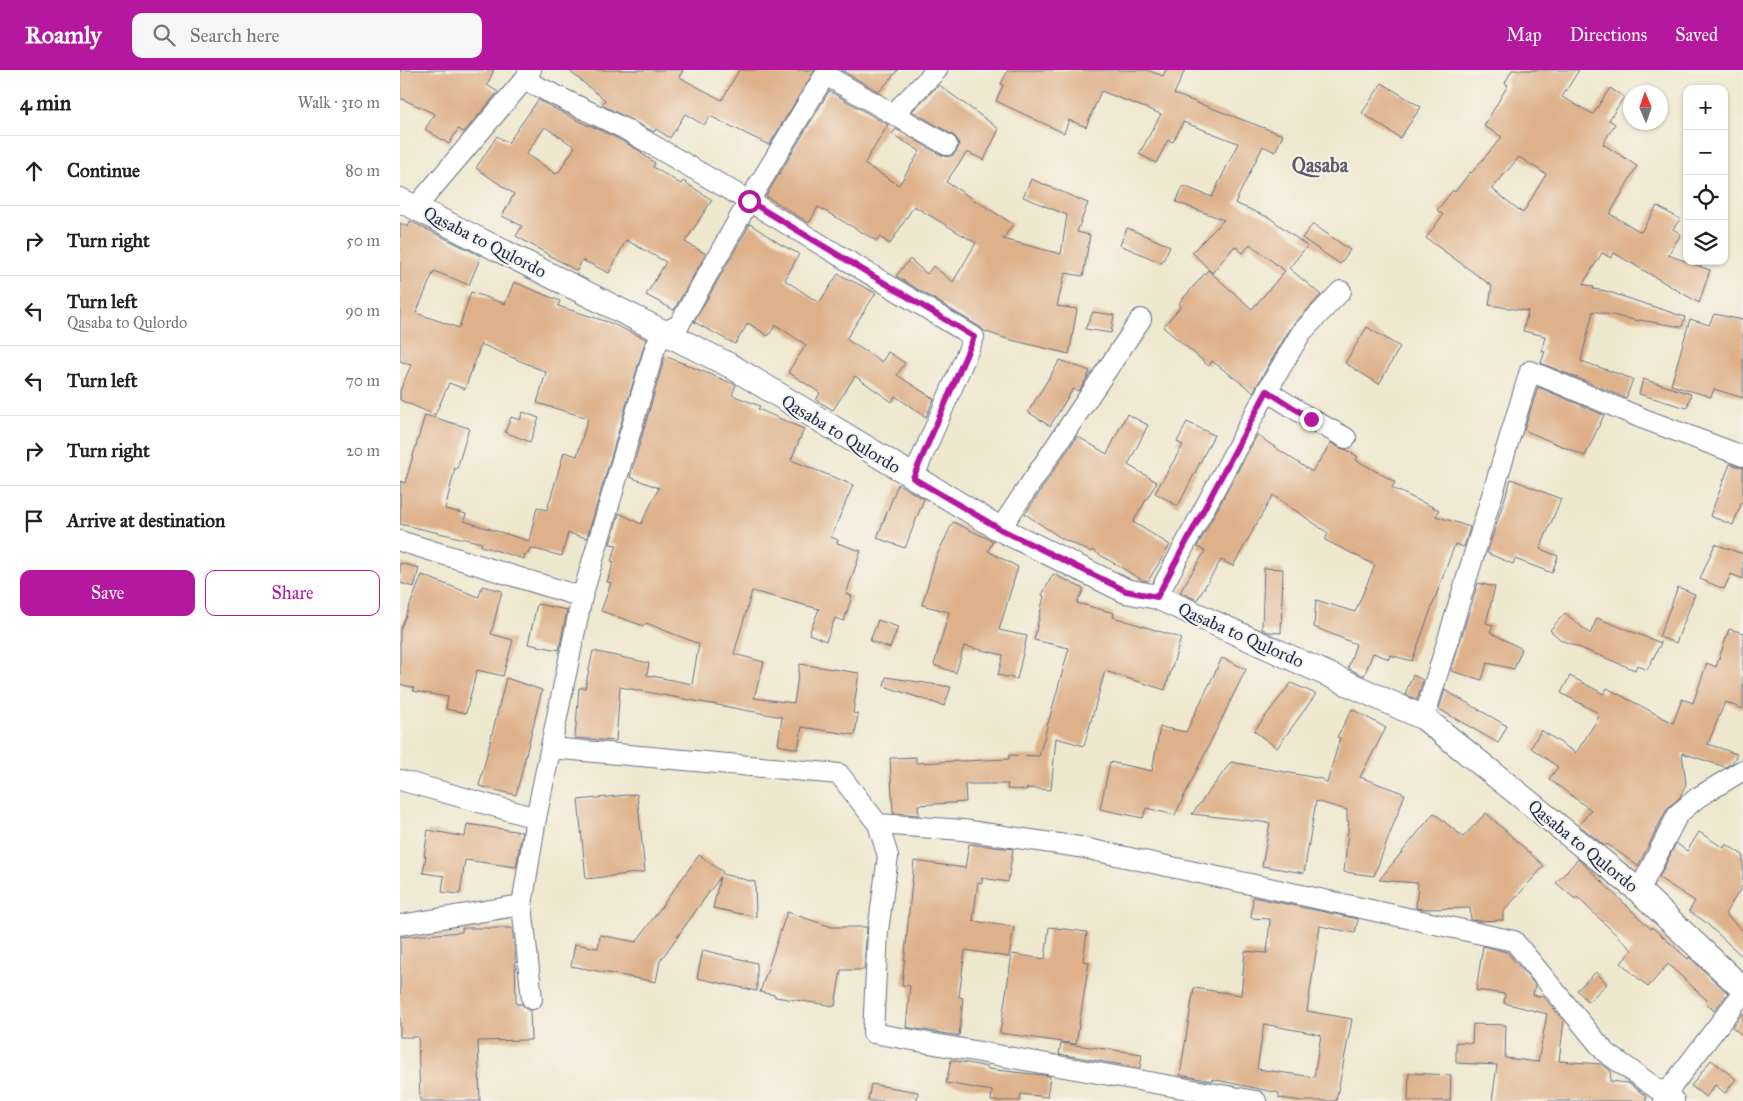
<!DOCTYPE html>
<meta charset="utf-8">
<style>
:root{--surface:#fff;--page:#f6f6f6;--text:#202124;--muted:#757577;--line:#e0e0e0;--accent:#b5179e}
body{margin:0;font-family:"IM FELL Great Primer",serif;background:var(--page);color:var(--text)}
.controls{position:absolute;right:15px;top:15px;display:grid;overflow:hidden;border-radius:10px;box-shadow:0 1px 4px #0004}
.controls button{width:45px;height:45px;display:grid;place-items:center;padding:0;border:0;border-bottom:1px solid var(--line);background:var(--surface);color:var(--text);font:25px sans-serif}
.compass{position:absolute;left:1223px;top:15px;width:45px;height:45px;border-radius:50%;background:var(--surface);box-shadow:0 1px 4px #0004;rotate:358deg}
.stop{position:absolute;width:15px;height:15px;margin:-11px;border:4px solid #b5179e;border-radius:50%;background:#fff}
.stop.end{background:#b5179e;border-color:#fff;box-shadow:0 1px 5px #0008}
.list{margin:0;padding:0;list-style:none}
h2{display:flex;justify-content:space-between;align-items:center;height:65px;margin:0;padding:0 20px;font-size:21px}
h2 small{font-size:16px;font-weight:400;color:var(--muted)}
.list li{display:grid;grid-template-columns:32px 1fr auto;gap:15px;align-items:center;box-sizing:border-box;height:70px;padding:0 20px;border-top:1px solid var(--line)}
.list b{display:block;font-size:19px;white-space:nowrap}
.list p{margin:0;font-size:16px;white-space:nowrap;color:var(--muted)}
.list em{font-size:16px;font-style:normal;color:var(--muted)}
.actions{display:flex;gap:10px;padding:15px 20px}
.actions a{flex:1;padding:11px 0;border:1px solid var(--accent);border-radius:10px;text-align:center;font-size:18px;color:var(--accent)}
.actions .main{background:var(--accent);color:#fff}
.icon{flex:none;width:28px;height:28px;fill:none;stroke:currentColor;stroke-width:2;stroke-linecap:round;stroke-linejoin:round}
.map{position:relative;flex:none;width:1343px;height:1031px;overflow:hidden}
header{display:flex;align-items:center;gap:30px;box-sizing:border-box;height:70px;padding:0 25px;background:var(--accent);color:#fff}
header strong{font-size:24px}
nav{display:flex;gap:28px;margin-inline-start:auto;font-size:18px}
.search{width:350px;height:45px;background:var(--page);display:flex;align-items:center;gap:12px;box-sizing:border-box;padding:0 18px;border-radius:10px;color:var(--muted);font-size:19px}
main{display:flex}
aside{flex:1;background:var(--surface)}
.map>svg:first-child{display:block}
.building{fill:#deb18a;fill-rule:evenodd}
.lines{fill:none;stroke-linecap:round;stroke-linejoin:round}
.minor-casing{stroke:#657086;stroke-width:22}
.tertiary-casing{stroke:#657086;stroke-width:26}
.minor{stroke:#fff;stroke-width:20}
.tertiary{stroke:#fff;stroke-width:24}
.route{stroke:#b5179e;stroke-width:6}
.labels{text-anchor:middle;stroke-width:4;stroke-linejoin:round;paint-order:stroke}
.street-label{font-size:18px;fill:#1b2f5e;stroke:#f7f3e8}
.quarter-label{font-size:20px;font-weight:bold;fill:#5f5c6d;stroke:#f7f3e8}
</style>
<header>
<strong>Roamly</strong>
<div class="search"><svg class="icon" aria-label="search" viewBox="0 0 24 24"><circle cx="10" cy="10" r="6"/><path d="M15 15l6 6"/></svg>Search here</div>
<nav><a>Map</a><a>Directions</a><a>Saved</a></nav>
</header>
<main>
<aside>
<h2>4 min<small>Walk · 310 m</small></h2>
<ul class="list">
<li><svg class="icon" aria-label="ahead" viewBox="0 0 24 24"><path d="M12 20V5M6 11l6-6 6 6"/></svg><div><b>Continue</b></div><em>80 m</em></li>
<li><svg class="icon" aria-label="right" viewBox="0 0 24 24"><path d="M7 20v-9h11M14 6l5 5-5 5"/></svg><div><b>Turn right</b></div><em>50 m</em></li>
<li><svg class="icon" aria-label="left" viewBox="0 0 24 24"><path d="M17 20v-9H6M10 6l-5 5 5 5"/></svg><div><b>Turn left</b><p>Qasaba to Qulordo</p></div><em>90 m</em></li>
<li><svg class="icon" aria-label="left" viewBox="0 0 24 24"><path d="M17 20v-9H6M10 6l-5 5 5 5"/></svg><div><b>Turn left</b></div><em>70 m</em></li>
<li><svg class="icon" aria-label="right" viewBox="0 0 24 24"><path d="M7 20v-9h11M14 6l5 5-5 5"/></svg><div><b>Turn right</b></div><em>20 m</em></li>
<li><svg class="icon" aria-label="arrive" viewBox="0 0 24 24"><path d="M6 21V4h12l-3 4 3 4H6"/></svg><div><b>Arrive at destination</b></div></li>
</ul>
<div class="actions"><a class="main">Save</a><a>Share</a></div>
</aside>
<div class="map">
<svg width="1343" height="1031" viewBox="0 0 1343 1031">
<rect width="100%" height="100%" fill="#f7f3e8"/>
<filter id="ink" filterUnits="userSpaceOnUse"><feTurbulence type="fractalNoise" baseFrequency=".02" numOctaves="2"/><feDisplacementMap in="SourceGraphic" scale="10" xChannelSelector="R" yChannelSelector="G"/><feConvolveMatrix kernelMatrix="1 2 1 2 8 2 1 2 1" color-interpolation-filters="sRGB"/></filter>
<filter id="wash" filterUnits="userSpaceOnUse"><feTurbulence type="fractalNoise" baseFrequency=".0096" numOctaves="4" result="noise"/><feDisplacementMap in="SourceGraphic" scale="20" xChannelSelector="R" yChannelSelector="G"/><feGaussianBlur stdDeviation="1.12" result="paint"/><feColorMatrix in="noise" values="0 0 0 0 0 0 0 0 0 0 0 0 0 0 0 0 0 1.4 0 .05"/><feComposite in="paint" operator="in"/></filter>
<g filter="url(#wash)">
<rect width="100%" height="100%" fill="#eee8cf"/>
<g id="blocks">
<g class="building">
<polygon points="0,0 94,0 87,15 98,22 64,62 58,59 49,74 25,59 35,44 0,28"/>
<polygon points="168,0 283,0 279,7 322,30 339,0 415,0 369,75 310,46 304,55 285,44 270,68 256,59 254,62 202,35 205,30"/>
<polygon points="441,0 498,0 479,22"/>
<polygon points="608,0 747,0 763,6 766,0 785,0 774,24 883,65 875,82 863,76 835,133 870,148 907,176 889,198 921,225 891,257 853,322 812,291 809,296 763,257 781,236 779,233 808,200 852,239 885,201 850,174 843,183 835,176 812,203 792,182 824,150 776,132 783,116 812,127 838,73 783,52 773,72 768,70 756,93 739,84 761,44 701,21 686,57 669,50 664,63 596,31 603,15 601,14"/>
<path d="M1112,0H1179L1162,27L1193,44L1210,18L1224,27L1209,50L1215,54L1203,74L1237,96L1210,144L1241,162L1257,136L1280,149L1273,159L1281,164L1268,185L1310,200L1299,233L1214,183L1211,188L1202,183L1183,214L1194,217L1193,219L1206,221L1285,247L1282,257L1239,250V251L1193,241L1181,291L1233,309L1226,328L1141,293L1145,281H1142L1145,266L1123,261L1128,241L1089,235L1092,216L1026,168L1043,145L1037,140L1053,120L1055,122L1070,102L1071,103L1102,67L1084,56L1108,15L1105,13ZM1119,87L1146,104L1123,143L1092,119Z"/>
<polygon points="982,13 1021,37 1000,68 962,43"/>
<polygon points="539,15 599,59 584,90 567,82 546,112 613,154 603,169 661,184 667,145 623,127 631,109 688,133 677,162 690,165 683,206 665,203 657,236 677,239 669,284 607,269 584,261 580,257 496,206 510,189 527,204 533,196 553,212 576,173 514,136 490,174 480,167 477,171 418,137 409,153 366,126 429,21 488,55 464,94 499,115 520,81 492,64 496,59 541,85 548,87 553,85 557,80 559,75 557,69 553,65 512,41"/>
<path d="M138,30L189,56V55L219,69L242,82L241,83L255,93L253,97L281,114L283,111L312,130L285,172L306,184L274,240L246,225L266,192L226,170L209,203L182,190L177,201L116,166L122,156L102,146L114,124L76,98L97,66L108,73ZM145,57L175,77L158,103L156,104L126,84Z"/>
<polygon points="10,151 81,186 69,215 34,201 16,243 59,258 71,222 105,234 114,212 160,231 158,236 208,252 246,269 187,468 168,463 162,486 130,478 128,484 125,484 124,489 81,476 82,473 0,454 0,411 5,413 25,345 69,358 57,399 55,398 45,439 66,444 64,451 129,471 137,437 147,440 164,382 177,386 188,348 137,333 146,302 81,274 65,319 49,313 35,345 0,330 0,321 11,295 0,291 0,153 8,157"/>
<polygon points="350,154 380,174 399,184 385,210 419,233 438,204 476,223 446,269 482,292 488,282 505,293 497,305 534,329 526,347 495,326 492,332 455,306 433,340 416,330 420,323 388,302 406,275 376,255 368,266 348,253 335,274 294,252"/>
<polygon points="913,154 950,180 940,194 902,168"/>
<polygon points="727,158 770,176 762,193 720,175"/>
<polygon points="693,242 714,245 711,263 685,259"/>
<polygon points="1314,244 1343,250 1343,328 1314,319 1311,327 1271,315 1290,249 1309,255"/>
<polygon points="967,257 1000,277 979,314 945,293"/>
<polygon points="265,286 336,315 332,325 360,336 358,339 404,359 391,390 453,415 431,467 438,470 437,473 461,481 446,524 452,526 444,551 435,548 426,571 409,564 419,539 352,521 334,584 364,592 354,628 394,633 400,594 459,603 453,643 458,644 455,665 402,657 398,679 378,675 382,647 220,617 216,671 175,668 179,618 185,618 193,581 249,593 247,605 292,614 299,574 246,553 244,556 201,541 211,513 207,512 214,492 211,491 217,475 210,474 219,443 241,454 259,418 230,407"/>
<polygon points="660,290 690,301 687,308 679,321 673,319 650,356 628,342"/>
<polygon points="1243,309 1291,324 1287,338 1239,324"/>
<polygon points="1138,317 1204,345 1185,386 1124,360"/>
<polygon points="123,342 139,348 130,372 105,362 111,347 120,350"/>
<polygon points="727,344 748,355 728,395 757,412 733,452 770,475 748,511 742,510 692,480 691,482 661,468 625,444 677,366 707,384"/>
<polygon points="787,352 814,365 778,436 755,423 783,375 777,372"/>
<polygon points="857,365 912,402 931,373 940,378 947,380 958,387 956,390 995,412 992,418 1039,440 1036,446 1070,457 1064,477 1055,474 1012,591 990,585 989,589 973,583 964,606 948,598 956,574 914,557 916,530 955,542 975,495 925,470 928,463 873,425 833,496 821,490 797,530 780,522 805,481 797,477"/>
<polygon points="1330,394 1343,398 1343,429 1333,455 1310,446"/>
<polygon points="1111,409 1161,429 1140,479 1158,486 1152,503 1115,489 1113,494 1087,483"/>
<polygon points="498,414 524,429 505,478 477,468"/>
<polygon points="553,452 593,471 588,481 618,497 599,560 627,566 617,609 598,605 603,585 564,576 556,603 534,595 549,542 522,535 536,487"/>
<polygon points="1315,474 1343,484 1343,509 1331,504 1324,519 1300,509"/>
<polygon points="0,493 19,498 14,517 0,513"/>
<polygon points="864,498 883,499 881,563 868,562 862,559"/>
<polygon points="653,504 684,519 677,533 714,543 713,547 781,568 765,620 705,601 684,676 656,668 651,720 627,718 627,720 607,719 608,714 565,714 566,732 518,735 519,745 493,743 490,688 516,687 516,693 609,689 609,685 639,686 669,578 634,570 644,526 642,525"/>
<polygon points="22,505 79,527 82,516 102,521 91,564 113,570 103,606 77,600 66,643 46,639 48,627 13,621 14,618 0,614 0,560"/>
<polygon points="1078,513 1095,517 1086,553 1093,555 1090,562 1122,579 1114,599 1087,593 1082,610 1051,601"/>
<polygon points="1278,517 1295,524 1276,573 1259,567"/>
<polygon points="137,534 167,540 159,580 128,574"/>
<polygon points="1165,543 1190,564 1197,548 1261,573 1247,600 1237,595 1235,600 1161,570 1150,560"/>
<polygon points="478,550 498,557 490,578 470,571"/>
<polygon points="1329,559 1343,563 1343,639 1325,632 1308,674 1337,684 1333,692 1325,697 1282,683 1286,714 1280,727 1267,739 1238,796 1207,774 1205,776 1179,755 1191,740 1149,709 1158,697 1131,678 1141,660 1176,683 1199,647 1197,646 1198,643 1161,623 1170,606 1204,624 1207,618 1273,653 1282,629 1293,633 1307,593 1316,597"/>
<polygon points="822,588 846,599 775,745 746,738 743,748 700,739 710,692 752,701 760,657 786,662"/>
<polygon points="1013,605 1023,610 1017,630 1005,624"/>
<polygon points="486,607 551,617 544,636 484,616"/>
<polygon points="106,608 142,620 116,725 79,716"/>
<polygon points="891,613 916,624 877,678 854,661"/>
<polygon points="1045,620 1107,656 1098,673 1039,639"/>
<polygon points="952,639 986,658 960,707 1005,724 974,806 944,802 949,751 947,751 947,740 916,731 904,803 862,796 870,753 792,744 831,692 922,709 927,713 940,668 937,667"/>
<polygon points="237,724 245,802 186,809 178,730"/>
<polygon points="1034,743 1063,767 1086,743 1144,796 1103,842 1103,850 1079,851 1071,850 1070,838 1023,839 1016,838 1018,813 979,810"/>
<polygon points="67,754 122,762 116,797 65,790 60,824 42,822 44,806 23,803 26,786 24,786 28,760 65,767"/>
<polygon points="1299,762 1324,778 1326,774 1343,785 1343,815 1325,844 1343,861 1343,887 1304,851 1289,841 1295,831 1259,808 1276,773 1287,781"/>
<polygon points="569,774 613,779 608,812 582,808 582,813 578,812 573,851 614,857 609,887 565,880 559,927 563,928 559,966 506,957 510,916 502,915 514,791 565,798"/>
<polygon points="299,785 323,802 322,804 355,812 356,847 313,838 320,807 260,891 256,912 171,896 175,874 198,878 200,865 236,872"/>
<polygon points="1178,789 1251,859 1252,857 1288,889 1289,887 1328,923 1314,941 1305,932 1307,930 1268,894 1248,917 1221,893 1232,880 1177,827 1175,829 1156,813"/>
<path d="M853,827L958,849L955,863L920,856L907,941L952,949L936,1031H903L879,1028V1023L812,1009V1011L780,1005L794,918L841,925L845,881L867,883L870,849L851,848ZM864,954L921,965L914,1007L857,999Z"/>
<polygon points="387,842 432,857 467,857 464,900 441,900 435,936 375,927 375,925 360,922"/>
<polygon points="649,857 687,862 683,891 689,892 676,974 600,963 612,884 645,889"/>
<polygon points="62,858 112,858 115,884 116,934 122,934 127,940 130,940 131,970 78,971 80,1031 20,1031 18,967 0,967 0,867 62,862"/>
<polygon points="1083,876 1107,882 1135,915 1133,925 1144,927 1164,951 1159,991 1201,994 1211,1001 1210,1011 1228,1013 1246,1026 1246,1031 1092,1031 1097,995 1056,993 1056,972 1072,973 1073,954 1106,955 1105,988 1138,992 1147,944 1104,933 1105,924 1076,920"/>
<polygon points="303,880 357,893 357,921 297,908"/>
<polygon points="1196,902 1207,914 1188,932 1177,920"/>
<polygon points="1343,943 1343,966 1332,957"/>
<polygon points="661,973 742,984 740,998 659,984"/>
<polygon points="551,990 588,997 587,999 650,1006 647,1027 621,1024 620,1031 591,1031 592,1021 546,1013"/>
<polygon points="1311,990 1336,1009 1325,1023 1315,1015 1306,1027 1291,1016"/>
<polygon points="1009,1003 1051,1005 1050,1031 1008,1031"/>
<polygon points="471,1014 518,1022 517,1031 468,1031"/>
</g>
</g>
</g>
<g filter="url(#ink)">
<use href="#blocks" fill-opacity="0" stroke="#657086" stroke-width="1"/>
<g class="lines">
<defs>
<g id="minor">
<polyline points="124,10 225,59 349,131 574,267 513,408"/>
<polyline points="493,44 537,0"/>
<polyline points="16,137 124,10 131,0"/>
<polyline points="867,321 911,349 946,368"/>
<polyline points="600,459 741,249"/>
<polyline points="0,471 182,527"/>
<polyline points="757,527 867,321 901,263 941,221"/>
<polyline points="1024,648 1130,301 1244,349 1343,386"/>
<polyline points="151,678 439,704 478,754 563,760 679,777 1114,871 1205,982 1274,1031"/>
<polyline points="0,710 136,748"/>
<polyline points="478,754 488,786 478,861 473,963 856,1031"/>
<polyline points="1239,821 1278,744 1297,728 1343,700"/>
<polyline points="0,855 122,835"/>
<polyline points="132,929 122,835 136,748 182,527 255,278 264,262 279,255 349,131 423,8 429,7 547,75"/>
<polyline points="1264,1031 1265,1025 1343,923"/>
</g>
<polyline id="tertiary" points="0,130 331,296 600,459 726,521 757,527 1024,648 1239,821 1343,919"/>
</defs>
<use href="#minor" class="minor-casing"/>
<use href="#tertiary" class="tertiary-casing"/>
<use href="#minor" class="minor"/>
<use href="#tertiary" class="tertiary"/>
</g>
</g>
<g class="lines" filter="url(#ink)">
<polyline class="route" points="349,131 574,267 513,408 600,459 726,521 757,527 867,321 911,349"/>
</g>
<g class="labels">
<g class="street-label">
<text transform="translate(85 172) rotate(27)" y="6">Qasaba to Qulordo</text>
<text transform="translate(441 364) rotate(31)" y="6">Qasaba to Qulordo</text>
<text transform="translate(841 565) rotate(24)" y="6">Qasaba to Qulordo</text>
<text transform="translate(1183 776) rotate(39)" y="6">Qasaba to Qulordo</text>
</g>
<g class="quarter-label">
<text x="920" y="102">Qasaba</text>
</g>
</g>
</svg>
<div class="controls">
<button>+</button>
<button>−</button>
<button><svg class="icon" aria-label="locate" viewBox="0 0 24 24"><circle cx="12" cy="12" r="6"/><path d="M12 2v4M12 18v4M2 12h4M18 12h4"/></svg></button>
<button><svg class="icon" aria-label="layers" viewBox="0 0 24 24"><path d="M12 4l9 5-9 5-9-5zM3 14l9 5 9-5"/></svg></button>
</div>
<svg class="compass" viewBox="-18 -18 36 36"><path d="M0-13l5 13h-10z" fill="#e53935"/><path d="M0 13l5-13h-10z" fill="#757577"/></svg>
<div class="stop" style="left:349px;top:131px"></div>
<div class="stop end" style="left:911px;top:349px"></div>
</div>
</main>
